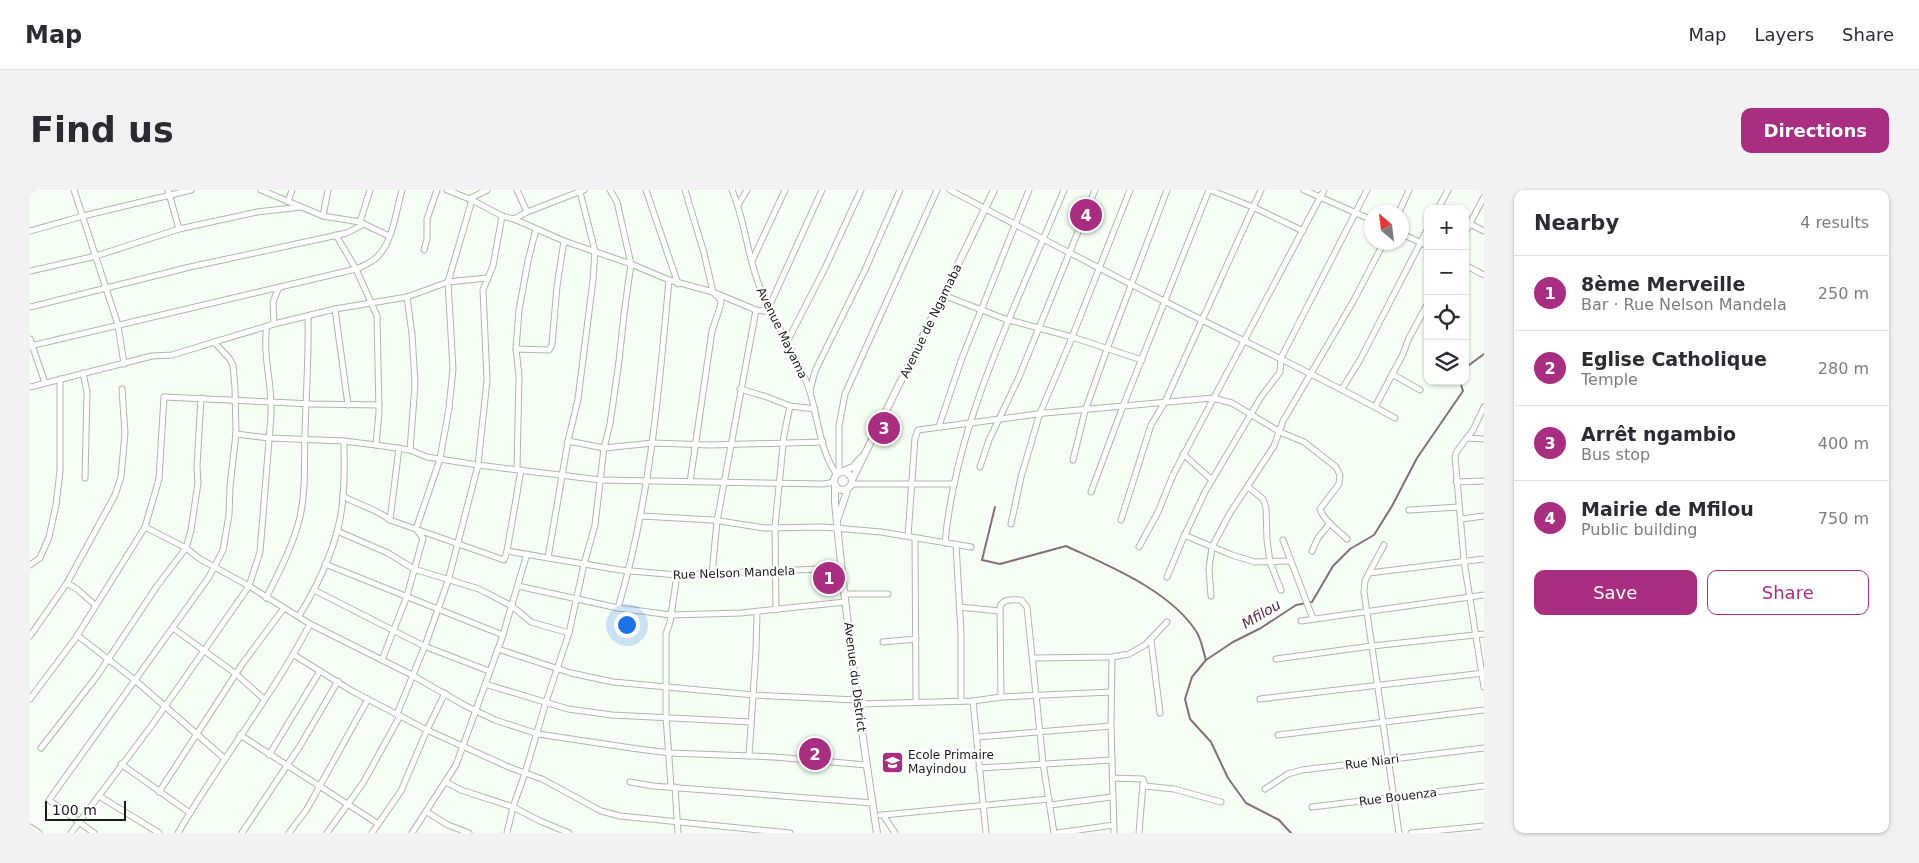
<!DOCTYPE html>
<meta charset="utf-8">
<style>
:root{--surface:#fff;--page:#f2f2f3;--text:#2b2b33;--muted:#7c7c81;--line:#e1e1e2;--accent:#a92e81}
body{margin:0;font-family:"DejaVu Sans",sans-serif;background:var(--page);color:var(--text)}
.controls{position:absolute;right:15px;top:15px;display:grid;overflow:hidden;border-radius:10px;box-shadow:0 1px 4px #0004}
.controls button{width:45px;height:45px;display:grid;place-items:center;padding:0;border:0;border-bottom:1px solid var(--line);background:var(--surface);color:var(--text);font:25px sans-serif}
.compass{position:absolute;left:1334px;top:15px;width:45px;height:45px;border-radius:50%;background:var(--surface);box-shadow:0 1px 4px #0004;rotate:332deg}
.scale{position:absolute;left:15px;bottom:12px;width:81px;box-sizing:border-box;padding-left:5px;border:2px solid #171d17;border-top:0;font-size:14px;line-height:18px;white-space:nowrap;color:#171d17;-webkit-text-stroke:4px #fff;paint-order:stroke}
.you{position:absolute;left:596px;top:434px;width:18px;height:18px;margin:-12px;border:4px solid #fff;border-radius:50%;background:#1a73e8;box-shadow:0 0 0 8px #1a73e833}
.badge{display:grid;place-items:center;width:32px;height:32px;border-radius:50%;background:var(--accent);color:#fff;font-size:16px;font-weight:700}
.pin{position:absolute;translate:-50% -50%;border:2px solid #fff;box-shadow:0 1px 5px #0006}
.list{margin:0;padding:0;list-style:none}
h2{display:flex;justify-content:space-between;align-items:center;height:65px;margin:0;padding:0 20px;font-size:21px}
h2 small{font-size:16px;font-weight:400;color:var(--muted)}
.list li{display:grid;grid-template-columns:32px 1fr auto;gap:15px;align-items:center;box-sizing:border-box;height:75px;padding:0 20px;border-top:1px solid var(--line)}
.list b{display:block;font-size:19px;white-space:nowrap}
.list p{margin:0;font-size:16px;white-space:nowrap;color:var(--muted)}
.list em{font-size:16px;font-style:normal;color:var(--muted)}
.actions{display:flex;gap:10px;padding:15px 20px}
.actions a{flex:1;padding:11px 0;border:1px solid var(--accent);border-radius:10px;text-align:center;font-size:18px;color:var(--accent)}
.actions .main{background:var(--accent);color:#fff}
.icon{flex:none;width:28px;height:28px;fill:none;stroke:currentColor;stroke-width:2;stroke-linecap:round;stroke-linejoin:round}
.map{position:relative;flex:none;width:1454px;height:643px;overflow:hidden;border-radius:10px}
header{display:flex;align-items:center;gap:30px;box-sizing:border-box;height:70px;padding:0 25px;background:var(--surface);border-bottom:1px solid var(--line)}
header strong{font-size:24px}
nav{display:flex;gap:28px;margin-inline-start:auto;font-size:18px}
.intro{display:flex;align-items:center;justify-content:space-between;box-sizing:border-box;height:120px;padding:0 30px}
h1{margin:0;font-size:35px}
.button{padding:12px 22px;border-radius:10px;background:var(--accent);color:#fff;font-size:18px;font-weight:700}
main{display:flex;gap:30px;padding:0 30px}
aside{flex:1;background:var(--surface);border-radius:10px;box-shadow:0 1px 4px #0004}
.map>svg:first-child{display:block}
.lines{fill:none;stroke-linecap:round;stroke-linejoin:round}
.stream{stroke:#866f7b;stroke-width:2}
.minor-casing{stroke:#aab9a8;stroke-width:7}
.tertiary-casing{stroke:#aab9a8;stroke-width:8}
.minor{stroke:#fff;stroke-width:5}
.tertiary{stroke:#fff;stroke-width:6}
.labels{text-anchor:middle;stroke-width:4.5;stroke-linejoin:round;paint-order:stroke}
.street-label{font-size:12px;fill:#171d17;stroke:#fff}
.poi-label{font-size:12px;fill:#171d17;stroke:#fff;text-anchor:start}
.water-label{font-size:14px;font-style:italic;fill:#552643;stroke:#fff}
</style>
<header>
<strong>Map</strong>
<nav><a>Map</a><a>Layers</a><a>Share</a></nav>
</header>
<div class="intro"><h1>Find us</h1><a class="button">Directions</a></div>
<main>
<div class="map">
<svg width="1454" height="643" viewBox="0 0 1454 643">
<rect width="100%" height="100%" fill="#f6fff4"/>
<g class="lines">
<g class="stream">
<polyline points="1435,178 1454,164"/>
<path d="M965,317L952,370L970,374L1036,356C1079,376 1139,400 1166,441C1171,448 1173,461 1176,470"/>
<polyline points="1261,643 1249,630 1216,613 1198,588 1181,552 1160,529 1155,509 1162,487 1176,470 1203,452 1231,438 1266,415 1282,412 1303,376 1320,359 1344,345 1362,316 1387,268 1433,201 1430,191"/>
</g>
<defs>
<g id="minor">
<polyline points="44,0 88,135 94,174"/>
<polyline points="138,0 149,39"/>
<polyline points="231,0 293,26 330,32 359,46"/>
<polyline points="417,0 442,10 472,26 484,29 534,51 601,74 639,90 683,102 726,120 742,122"/>
<polyline points="487,0 497,22"/>
<polyline points="616,0 648,94"/>
<polyline points="655,0 674,63 683,102 691,110 690,117 682,141 660,292"/>
<path d="M702,0C715,31 717,64 729,95C742,132 768,164 780,202C788,229 790,261 807,285"/>
<path d="M920,0C997,41 1074,81 1152,120C1223,156 1295,189 1365,228"/>
<polyline points="1180,0 1223,17 1273,41"/>
<polyline points="1274,0 1342,30"/>
<polyline points="439,9 457,0"/>
<polyline points="258,12 262,0"/>
<polyline points="708,15 717,0"/>
<polyline points="1408,19 1418,0"/>
<polyline points="1369,22 1379,0"/>
<polyline points="293,26 298,0"/>
<polyline points="484,29 497,22 554,0"/>
<polyline points="330,32 340,0"/>
<polyline points="1440,34 1454,41"/>
<polyline points="0,41 53,26 161,0"/>
<polyline points="1435,43 1454,7"/>
<polyline points="1372,44 1398,56"/>
<polyline points="306,45 326,79 347,126 349,222 346,255"/>
<polyline points="394,60 397,49 397,29 407,0"/>
<polyline points="722,71 755,0"/>
<polyline points="1435,75 1454,85"/>
<polyline points="0,81 66,66 149,39 227,22 271,17"/>
<polyline points="913,105 975,129 1042,147 1112,170"/>
<polyline points="377,107 382,144 385,194 380,260"/>
<polyline points="0,117 160,77 317,43 334,34"/>
<polyline points="739,117 792,0"/>
<polyline points="305,119 318,215"/>
<polyline points="244,134 243,112 249,97"/>
<polyline points="0,149 15,193"/>
<polyline points="757,152 795,78 831,0"/>
<path d="M0,156L326,79C333,76 341,73 347,67C363,52 366,21 372,0"/>
<polyline points="486,159 519,160 522,155 527,96 534,51"/>
<polyline points="53,183 57,202 55,288"/>
<polyline points="1362,184 1390,200"/>
<polyline points="0,197 122,166 142,165 244,134 305,119 377,107 418,92 457,88"/>
<polyline points="710,199 737,207 760,216 785,219"/>
<polyline points="1312,199 1330,170 1398,38"/>
<polyline points="780,201 785,181 835,80 870,0"/>
<polyline points="1345,217 1373,164 1378,150 1398,113"/>
<polyline points="1454,217 1443,240 1427,261 1425,266 1434,371 1454,497"/>
<polyline points="909,236 932,168 999,0"/>
<polyline points="206,244 239,248 314,251 346,255 380,260 397,267 448,275 571,290 794,294 804,292"/>
<polyline points="1437,248 1454,249"/>
<polyline points="538,251 574,258 623,253 681,255 793,252"/>
<polyline points="1153,264 1182,290"/>
<polyline points="1043,270 1055,221 1077,159 1137,0"/>
<polyline points="950,277 959,250 989,187 1065,0"/>
<polyline points="487,279 489,186 486,159 489,120 498,71 506,39"/>
<polyline points="809,283 809,236 815,204 907,0"/>
<polyline points="1426,292 1454,291"/>
<polyline points="822,294 924,294"/>
<polyline points="1218,297 1233,309 1236,318 1237,350 1240,372 1251,400"/>
<polyline points="1061,302 1093,216 1179,0"/>
<path d="M313,306C328,315 347,319 360,330L474,370L477,361L491,280"/>
<polyline points="1379,320 1429,317"/>
<polyline points="611,326 683,330 735,338 793,337 851,342 941,357"/>
<polyline points="1431,329 1454,326"/>
<polyline points="360,330 369,258"/>
<polyline points="1091,330 1121,235 1135,212 1231,0"/>
<polyline points="981,334 991,287 1010,223 1039,155 1100,0"/>
<polyline points="115,337 156,358 170,369 219,396 280,434 380,484 434,515 465,530 508,544 601,558 640,563 744,567 837,575"/>
<polyline points="307,341 358,363 384,379 449,399 482,416 501,432 539,443"/>
<polyline points="1154,345 1202,365 1225,372 1260,371"/>
<path d="M878,346L885,248L888,240L1015,223L1183,208L1202,213L1250,242L1274,252L1306,277L1310,285L1309,294L1290,319C1294,331 1308,340 1317,349"/>
<polyline points="885,348 886,512"/>
<polyline points="1253,350 1283,429"/>
<path d="M915,353C926,231 988,112 1034,0"/>
<polyline points="926,354 931,443 931,511"/>
<polyline points="1354,355 1339,383 1454,369"/>
<polyline points="1109,357 1128,322 1143,285 1294,0"/>
<polyline points="477,361 590,380 647,385 812,378"/>
<polyline points="1282,361 1288,348 1300,333"/>
<polyline points="518,368 538,251 548,209 563,90 565,61 550,2"/>
<polyline points="295,374 473,445"/>
<polyline points="0,375 10,368 19,347 26,315 30,281 30,189"/>
<polyline points="1339,383 1335,391 1334,402 1369,643"/>
<polyline points="682,384 687,331 726,120"/>
<polyline points="1137,387 1152,351 1175,302 1231,207 1250,182 1251,168 1337,0"/>
<polyline points="37,393 47,399 65,415"/>
<polyline points="488,396 588,418 641,425 711,423 815,412"/>
<polyline points="284,400 394,456 459,481"/>
<polyline points="814,404 858,404"/>
<polyline points="1181,406 1179,379 1182,357 1200,323 1244,256 1253,231 1324,110 1354,52"/>
<path d="M236,408C249,382 263,356 270,327C276,300 274,272 275,244C276,204 279,166 278,126"/>
<polyline points="929,417 970,421"/>
<path d="M588,418C620,311 629,201 639,90"/>
<polyline points="746,420 745,337 754,245 760,216"/>
<path d="M269,426C291,390 311,348 313,305C315,287 314,269 314,251"/>
<polyline points="1271,431 1454,405"/>
<polyline points="143,438 206,484 234,509"/>
<polyline points="47,445 106,491 194,568"/>
<polyline points="0,446 37,393 85,305 91,287 95,243 92,199"/>
<polyline points="1121,450 1130,523"/>
<polyline points="853,452 886,449"/>
<polyline points="468,459 541,483 583,492 724,505 827,510"/>
<polyline points="264,465 322,501 397,540 481,578 512,589 571,621 590,626 760,643"/>
<polyline points="1082,467 1081,536 1084,643"/>
<polyline points="1003,468 1082,467 1099,464 1115,455 1137,432"/>
<polyline points="1246,469 1342,456 1454,444"/>
<polyline points="352,470 377,406 393,348 386,339 410,269 419,218 423,179 418,92 442,10"/>
<polyline points="455,494 538,519 582,525 721,532"/>
<path d="M971,507L970,417C973,408 983,410 991,410L997,417L1013,573L1024,643"/>
<polyline points="0,509 45,449 115,337 129,289 134,207 282,214 349,215"/>
<polyline points="1230,509 1454,483"/>
<polyline points="943,511 956,643"/>
<polyline points="828,514 943,511 971,507 1081,502"/>
<polyline points="367,524 396,453 418,391 448,275 457,190 453,100 463,76 472,26"/>
<polyline points="210,545 347,633"/>
<polyline points="1248,545 1454,520"/>
<polyline points="947,547 1081,536"/>
<polyline points="11,558 67,486 127,396 156,358 161,340 168,293 167,276 171,208"/>
<polyline points="239,565 290,481"/>
<polyline points="719,566 726,461 727,422"/>
<polyline points="91,574 160,623"/>
<polyline points="949,578 1082,570"/>
<polyline points="1082,588 1113,589 1115,596 1144,599 1191,612"/>
<polyline points="416,592 431,600 483,617 510,631 539,643"/>
<polyline points="600,592 623,596 843,613"/>
<polyline points="641,596 636,527 636,444 640,432 647,385"/>
<polyline points="645,597 648,643"/>
<polyline points="1235,599 1258,584 1272,580 1454,558"/>
<polyline points="129,602 213,473 254,418"/>
<polyline points="69,606 129,643"/>
<polyline points="1020,615 1082,607"/>
<polyline points="1282,617 1454,596"/>
<polyline points="397,622 418,635 439,643"/>
<polyline points="850,625 853,625 865,643"/>
<polyline points="853,625 1019,609"/>
<polyline points="0,637 9,643"/>
<path d="M41,643L122,535L219,396L230,362L241,226C243,196 232,165 237,136"/>
<polyline points="64,643 19,610 179,387 193,360 199,325 200,296 206,244 205,198 203,175 199,168 184,152"/>
<path d="M148,643C189,572 242,507 280,434"/>
<polyline points="212,643 270,556 308,491"/>
<polyline points="259,643 277,619 338,509"/>
<polyline points="297,643 333,593 370,526"/>
<polyline points="342,643 371,601 397,540 415,503"/>
<polyline points="382,643 426,575 472,448 497,364"/>
<polyline points="477,643 483,617 495,583 516,512 539,443 554,374 565,335 574,258 580,234 589,171 594,124 601,74 587,12 580,0"/>
<polyline points="1027,643 1084,635"/>
<polyline points="1109,643 1113,594"/>
<polyline points="1381,643 1454,636"/>
</g>
<g id="tertiary">
<polyline points="811,282 823,277 831,268"/>
<circle cx="813" cy="291" r="9"/>
<polyline points="822,290 923,85 964,0"/>
<path d="M805,295V312C815,423 830,533 847,643"/>
<polyline points="808,328 818,298"/>
</g>
</defs>
<use href="#minor" class="minor-casing"/>
<use href="#tertiary" class="tertiary-casing"/>
<use href="#minor" class="minor"/>
<use href="#tertiary" class="tertiary"/>
</g>
<defs>
<symbol id="school-square" viewBox="-11 -11 22 22"><rect x="-9" y="-9" width="18" height="18" rx="4" fill="#a92e81" stroke="#fff"/><path d="M0-5L7-2L0 1L-7-2ZM-4 1L0 2.5L4 1V4Q0 6-4 4Z" fill="#fff"/></symbol>
</defs>
<g fill-rule="evenodd">
<use href="#school-square" x="850" y="560" width="25" height="25"/>
</g>
<g class="labels">
<g class="street-label">
<text transform="translate(901 131) rotate(-64)" y="4">Avenue de Ngamaba</text>
<text transform="translate(752 143) rotate(64)" y="4">Avenue Mayama</text>
<text transform="translate(704 383) rotate(-2)" y="4">Rue Nelson Mandela</text>
<text transform="translate(825 487) rotate(83)" y="4">Avenue du District</text>
<text transform="translate(1342 572) rotate(-7)" y="4">Rue Niari</text>
<text transform="translate(1368 607) rotate(-7)" y="4">Rue Bouenza</text>
</g>
<g class="poi-label">
<text x="878" y="569">Ecole Primaire<tspan x="878" dy="14">Mayindou</tspan></text>
</g>
<g class="water-label">
<text transform="translate(1231 424) rotate(-31)" y="5">Mfilou</text>
</g>
</g>
</svg>
<div class="controls">
<button>+</button>
<button>−</button>
<button><svg class="icon" aria-label="locate" viewBox="0 0 24 24"><circle cx="12" cy="12" r="6"/><path d="M12 2v4M12 18v4M2 12h4M18 12h4"/></svg></button>
<button><svg class="icon" aria-label="layers" viewBox="0 0 24 24"><path d="M12 4l9 5-9 5-9-5zM3 14l9 5 9-5"/></svg></button>
</div>
<svg class="compass" viewBox="-18 -18 36 36"><path d="M0-13l5 13h-10z" fill="#e53935"/><path d="M0 13l5-13h-10z" fill="#7c7c81"/></svg>
<div class="scale">100 m</div>
<div class="you"></div>
<div class="pin badge" style="left:799px;top:388px">1</div>
<div class="pin badge" style="left:785px;top:564px">2</div>
<div class="pin badge" style="left:854px;top:238px">3</div>
<div class="pin badge" style="left:1056px;top:25px">4</div>
</div>
<aside>
<h2>Nearby<small>4 results</small></h2>
<ul class="list">
<li><span class="badge">1</span><div><b>8ème Merveille</b><p>Bar · Rue Nelson Mandela</p></div><em>250 m</em></li>
<li><span class="badge">2</span><div><b>Eglise Catholique</b><p>Temple</p></div><em>280 m</em></li>
<li><span class="badge">3</span><div><b>Arrêt ngambio</b><p>Bus stop</p></div><em>400 m</em></li>
<li><span class="badge">4</span><div><b>Mairie de Mfilou</b><p>Public building</p></div><em>750 m</em></li>
</ul>
<div class="actions"><a class="main">Save</a><a>Share</a></div>
</aside>
</main>
